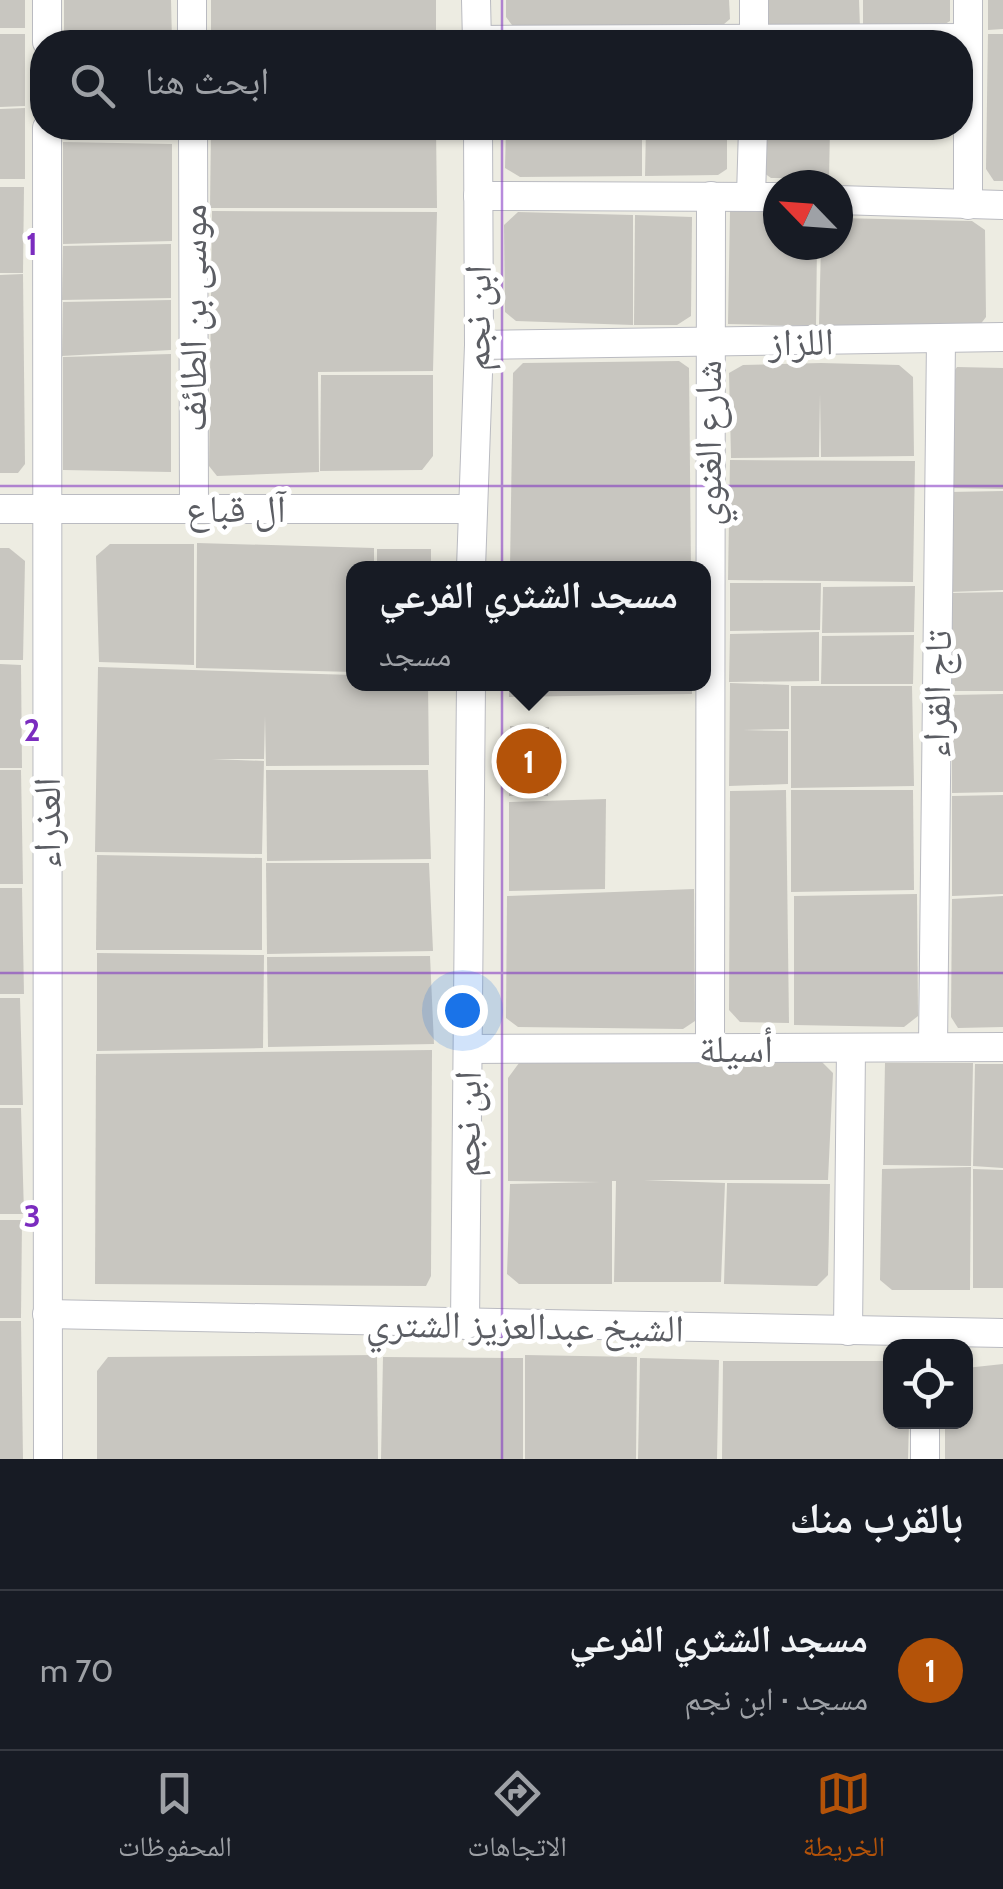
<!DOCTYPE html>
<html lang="ar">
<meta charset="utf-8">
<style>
:root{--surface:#171b24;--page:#20242c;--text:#f1f3f6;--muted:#9ea1a6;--line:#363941;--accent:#b45309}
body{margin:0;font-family:Cabin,"Noto Naskh Arabic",sans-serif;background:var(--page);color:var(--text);direction:rtl}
.controls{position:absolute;right:30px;bottom:30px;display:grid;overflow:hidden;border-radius:20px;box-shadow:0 2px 8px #0004}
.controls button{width:90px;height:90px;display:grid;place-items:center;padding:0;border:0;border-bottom:2px solid var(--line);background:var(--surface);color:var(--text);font:50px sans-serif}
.compass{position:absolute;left:763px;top:170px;width:90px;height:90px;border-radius:50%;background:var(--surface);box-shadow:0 2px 8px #0004;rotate:295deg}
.you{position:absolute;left:462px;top:1010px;width:35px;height:35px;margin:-25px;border:8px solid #fff;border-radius:50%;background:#1a73e8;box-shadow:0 0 0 15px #1a73e833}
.badge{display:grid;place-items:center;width:65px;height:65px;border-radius:50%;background:var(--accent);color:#fff;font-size:32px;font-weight:700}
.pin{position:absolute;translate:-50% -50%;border:5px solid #fff;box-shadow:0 2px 10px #0006}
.popup{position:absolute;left:346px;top:561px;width:365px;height:130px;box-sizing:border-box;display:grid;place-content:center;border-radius:20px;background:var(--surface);filter:drop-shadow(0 2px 8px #0005);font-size:32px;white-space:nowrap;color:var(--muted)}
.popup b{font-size:38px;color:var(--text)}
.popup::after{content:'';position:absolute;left:50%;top:100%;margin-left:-20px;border:20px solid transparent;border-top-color:var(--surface)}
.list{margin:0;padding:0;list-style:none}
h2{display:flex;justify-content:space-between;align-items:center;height:130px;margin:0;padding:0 40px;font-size:42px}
h2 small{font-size:32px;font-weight:400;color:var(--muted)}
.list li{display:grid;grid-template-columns:65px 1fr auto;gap:30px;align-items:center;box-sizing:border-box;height:160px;padding:0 40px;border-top:2px solid var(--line)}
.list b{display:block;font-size:38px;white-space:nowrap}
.list p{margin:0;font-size:32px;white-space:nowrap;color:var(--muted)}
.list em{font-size:32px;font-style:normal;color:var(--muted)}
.icon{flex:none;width:55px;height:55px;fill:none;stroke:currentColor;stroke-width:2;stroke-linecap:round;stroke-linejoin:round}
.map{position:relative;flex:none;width:1003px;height:1459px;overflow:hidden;direction:ltr}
.search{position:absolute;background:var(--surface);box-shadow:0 2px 8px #0004;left:30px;right:30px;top:30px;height:110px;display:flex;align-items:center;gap:25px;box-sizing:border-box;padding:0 35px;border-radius:40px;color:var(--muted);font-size:38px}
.sheet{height:290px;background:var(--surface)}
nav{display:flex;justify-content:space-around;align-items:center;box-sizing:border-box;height:140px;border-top:2px solid var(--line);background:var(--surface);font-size:28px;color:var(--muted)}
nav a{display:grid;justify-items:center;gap:5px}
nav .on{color:var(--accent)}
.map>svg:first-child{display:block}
.building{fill:#c8c6c0}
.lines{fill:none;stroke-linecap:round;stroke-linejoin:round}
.street-casing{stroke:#babbc1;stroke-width:30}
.street{stroke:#fff;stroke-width:28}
.grid{fill:none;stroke:#7b2cbf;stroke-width:2.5;stroke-opacity:0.55}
.labels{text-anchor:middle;stroke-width:10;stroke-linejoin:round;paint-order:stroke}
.street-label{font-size:38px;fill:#5b5d63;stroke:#fff}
.grid-label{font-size:32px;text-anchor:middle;font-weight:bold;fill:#7b2cbf;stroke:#fff;stroke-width:10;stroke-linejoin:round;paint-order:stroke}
</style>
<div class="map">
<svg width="1003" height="1459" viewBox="0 0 1003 1459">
<rect width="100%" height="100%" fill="#edece2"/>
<g class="building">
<rect x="0" y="0" width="25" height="28"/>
<polygon points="64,0 171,0 172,42 64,42"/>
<rect x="211" y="0" width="225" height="42"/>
<polygon points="506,0 729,0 730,19 711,35 515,29 506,17"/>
<polygon points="766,0 859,0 860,28 774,31 766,25"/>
<polygon points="863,0 950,0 950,21 940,27 863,29"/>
<polygon points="988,0 1003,0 1003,29 988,30"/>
<polygon points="0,34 25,34 25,106 0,107"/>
<polygon points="988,34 1003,34 1003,181 994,181 986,169"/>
<polygon points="25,108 25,179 0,179 0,109"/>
<polygon points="64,128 172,128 172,140 64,139"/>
<polygon points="211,128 436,128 437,208 210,208"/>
<polygon points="506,128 642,128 642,176 520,177 505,168"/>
<polygon points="646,128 727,128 727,169 718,175 645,176"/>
<polygon points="765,128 830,128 829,178 771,178 764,173"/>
<polygon points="63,142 172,144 172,241 63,244"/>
<polygon points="0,187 24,187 23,273 0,273"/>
<polygon points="212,211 437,212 433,371 318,372 319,472 217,476 209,466"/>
<polygon points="730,211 778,211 778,245 817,245 816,326 728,324"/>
<polygon points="518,212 633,215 633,325 516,321 505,312 504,225"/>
<polygon points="635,215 692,217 691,316 677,325 634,325"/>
<polygon points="838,218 972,221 985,230 986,317 976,330 819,325 821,245 838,245"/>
<polygon points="171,244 171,298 62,300 63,246"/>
<polygon points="23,274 25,464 18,473 0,473 0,275"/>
<polygon points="171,300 171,350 62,356 63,302"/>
<polygon points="171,354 171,472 63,470 63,357"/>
<polygon points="679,361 689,368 691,568 510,568 513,373 523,363"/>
<polygon points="821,363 899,365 913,377 914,456 821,457 820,394 819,457 731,458 729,373 743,365"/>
<polygon points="957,367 1003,368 1003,489 948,488 951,376"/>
<polygon points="321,375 433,375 433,456 422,470 320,471"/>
<polygon points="730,460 915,461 913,582 728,580"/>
<polygon points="1003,491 1003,590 950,592 949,492"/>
<polygon points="197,543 374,548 374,568 354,568 354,672 196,668"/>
<polygon points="110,544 194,544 194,665 99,662 96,556"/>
<polygon points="0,548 9,548 25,561 23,660 0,660"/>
<rect x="377" y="549" width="54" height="19"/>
<polygon points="730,583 821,583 820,630 730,631"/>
<polygon points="915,586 914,632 822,633 823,587"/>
<polygon points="1003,592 1003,691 952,691 950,593"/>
<polygon points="819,632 819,681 729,682 730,634"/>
<polygon points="914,635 913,684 821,684 822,636"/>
<polygon points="0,664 21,665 22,768 0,768"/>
<polygon points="98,667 354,675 354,684 428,684 429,765 266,766 265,716 264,759 212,759 264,761 262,854 95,852"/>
<polygon points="730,683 789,685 789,729 743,730 788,731 788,784 729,786"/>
<polygon points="509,684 692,684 692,694 509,697"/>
<polygon points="791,686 912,686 914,786 791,788"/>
<polygon points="1003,694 1003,792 952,793 952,695"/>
<polygon points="510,726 549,727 548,796 509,796"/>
<polygon points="0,770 21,770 23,884 0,884"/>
<polygon points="266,770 428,770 431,859 267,861"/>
<polygon points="786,790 789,1023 740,1022 729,1010 730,791"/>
<polygon points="791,790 913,790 914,890 791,892"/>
<polygon points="1003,795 1003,894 952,896 952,796"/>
<polygon points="606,799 605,889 509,891 509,802"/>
<polygon points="97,855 262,858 262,950 96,950"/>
<polygon points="266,863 429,863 433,951 267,954"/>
<polygon points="0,888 22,888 24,994 0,994"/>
<polygon points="694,889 695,1021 683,1029 518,1027 506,1018 507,896"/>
<polygon points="917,894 918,1016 904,1027 794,1025 794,896"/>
<polygon points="1003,896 1003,1027 958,1028 951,1017 952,899"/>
<polygon points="97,953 264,955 263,1048 97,1051"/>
<polygon points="430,956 434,1044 268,1047 267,957"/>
<polygon points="0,998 20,998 23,1105 0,1105"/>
<polygon points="432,1050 431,1276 426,1286 95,1284 96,1054"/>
<polygon points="821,1061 833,1073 828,1180 644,1180 725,1183 721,1282 614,1282 616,1181 612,1181 612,1284 519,1284 507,1274 510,1184 600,1182 508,1181 508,1078 519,1063"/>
<polygon points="885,1063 973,1063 971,1166 883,1165"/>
<polygon points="975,1064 1003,1064 1003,1168 973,1166"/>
<polygon points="0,1108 21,1108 24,1214 0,1214"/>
<polygon points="971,1167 970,1290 892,1290 880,1280 882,1169"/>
<polygon points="973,1169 1003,1170 1003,1288 973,1288"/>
<polygon points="727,1183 830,1184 828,1275 817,1286 724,1284"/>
<polygon points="0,1220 22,1220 21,1318 0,1318"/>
<polygon points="0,1321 21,1321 23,1459 0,1459"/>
<polygon points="377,1355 378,1459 97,1459 97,1371 108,1357"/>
<polygon points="525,1355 637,1357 636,1459 525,1459"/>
<polygon points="383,1357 523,1358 523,1459 381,1459"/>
<polygon points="640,1358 719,1360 717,1459 638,1459"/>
<polygon points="723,1361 890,1361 890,1422 909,1422 908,1459 722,1459"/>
<polygon points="1003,1364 1003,1459 945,1459 945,1422 966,1422 966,1368"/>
</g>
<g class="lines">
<defs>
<g id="street">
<polyline points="192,0 192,42"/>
<polyline points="476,0 477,42"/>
<polyline points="477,40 968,38"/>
<polyline points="47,42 47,0"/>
<polyline points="754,42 754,0"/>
<polyline points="47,128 48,1459"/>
<polyline points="193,128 194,508"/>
<polyline points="478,196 778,197"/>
<polyline points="751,196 753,128"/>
<polyline points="838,200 1003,205"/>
<polyline points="968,205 968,0"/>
<polyline points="479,345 1003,337"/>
<polyline points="0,509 472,509"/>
<polyline points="471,568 479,345 478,128"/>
<polyline points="933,1047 941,340"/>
<polyline points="468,1049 1003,1047"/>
<polyline points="710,1049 711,196"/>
<polyline points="47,1314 1003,1333"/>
<polyline points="465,1325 471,684"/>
<polyline points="848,1331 851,1049"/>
<polyline points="925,1459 925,1422"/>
</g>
</defs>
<use href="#street" class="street-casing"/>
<use href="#street" class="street"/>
</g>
<path class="grid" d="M502,0V42M502,128V1459M0,486H1003M0,973H1003"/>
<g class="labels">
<g class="street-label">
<text transform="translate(193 318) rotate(-90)" y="13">موسى بن الطائف</text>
<text transform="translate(477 318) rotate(-89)" y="13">ابن نجم</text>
<text transform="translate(801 342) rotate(-1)" y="13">اللزاز</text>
<text transform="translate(708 443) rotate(-90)" y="13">شارع الغنوي</text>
<text x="236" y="522">آل قباع</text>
<text transform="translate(937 694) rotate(-89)" y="13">تاج القراء</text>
<text transform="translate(47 823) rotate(-90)" y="13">العذراء</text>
<text x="736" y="1062">أسيلة</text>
<text transform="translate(467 1124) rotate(-89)" y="13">ابن نجم</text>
<text transform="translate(525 1326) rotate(1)" y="13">الشيخ عبدالعزيز الشتري</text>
</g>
</g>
<g class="grid-label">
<text x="32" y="255">1</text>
<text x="32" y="741">2</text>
<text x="32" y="1227">3</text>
</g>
</svg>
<div class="controls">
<button><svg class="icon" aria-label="locate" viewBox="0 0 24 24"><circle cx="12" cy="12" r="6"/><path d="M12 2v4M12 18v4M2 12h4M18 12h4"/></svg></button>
</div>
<svg class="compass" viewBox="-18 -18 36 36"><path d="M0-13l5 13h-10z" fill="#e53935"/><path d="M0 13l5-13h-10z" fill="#9ea1a6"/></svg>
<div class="you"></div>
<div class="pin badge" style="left:529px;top:761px">1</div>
<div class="popup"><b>مسجد الشثري الفرعي</b>مسجد</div>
<div class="search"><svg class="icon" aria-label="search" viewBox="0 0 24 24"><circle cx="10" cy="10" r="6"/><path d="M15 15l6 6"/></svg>ابحث هنا</div>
</div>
<section class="sheet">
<h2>بالقرب منك<small></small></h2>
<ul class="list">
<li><span class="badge">1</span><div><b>مسجد الشثري الفرعي</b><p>مسجد · ابن نجم</p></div><em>70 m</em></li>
</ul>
</section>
<nav>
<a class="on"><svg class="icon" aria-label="map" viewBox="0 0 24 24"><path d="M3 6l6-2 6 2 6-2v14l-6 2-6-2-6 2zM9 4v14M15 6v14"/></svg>الخريطة</a>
<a><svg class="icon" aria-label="directions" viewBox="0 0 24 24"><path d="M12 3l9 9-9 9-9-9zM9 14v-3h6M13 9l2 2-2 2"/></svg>الاتجاهات</a>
<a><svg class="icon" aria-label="saved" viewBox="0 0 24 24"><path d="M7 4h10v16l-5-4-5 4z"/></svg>المحفوظات</a>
</nav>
